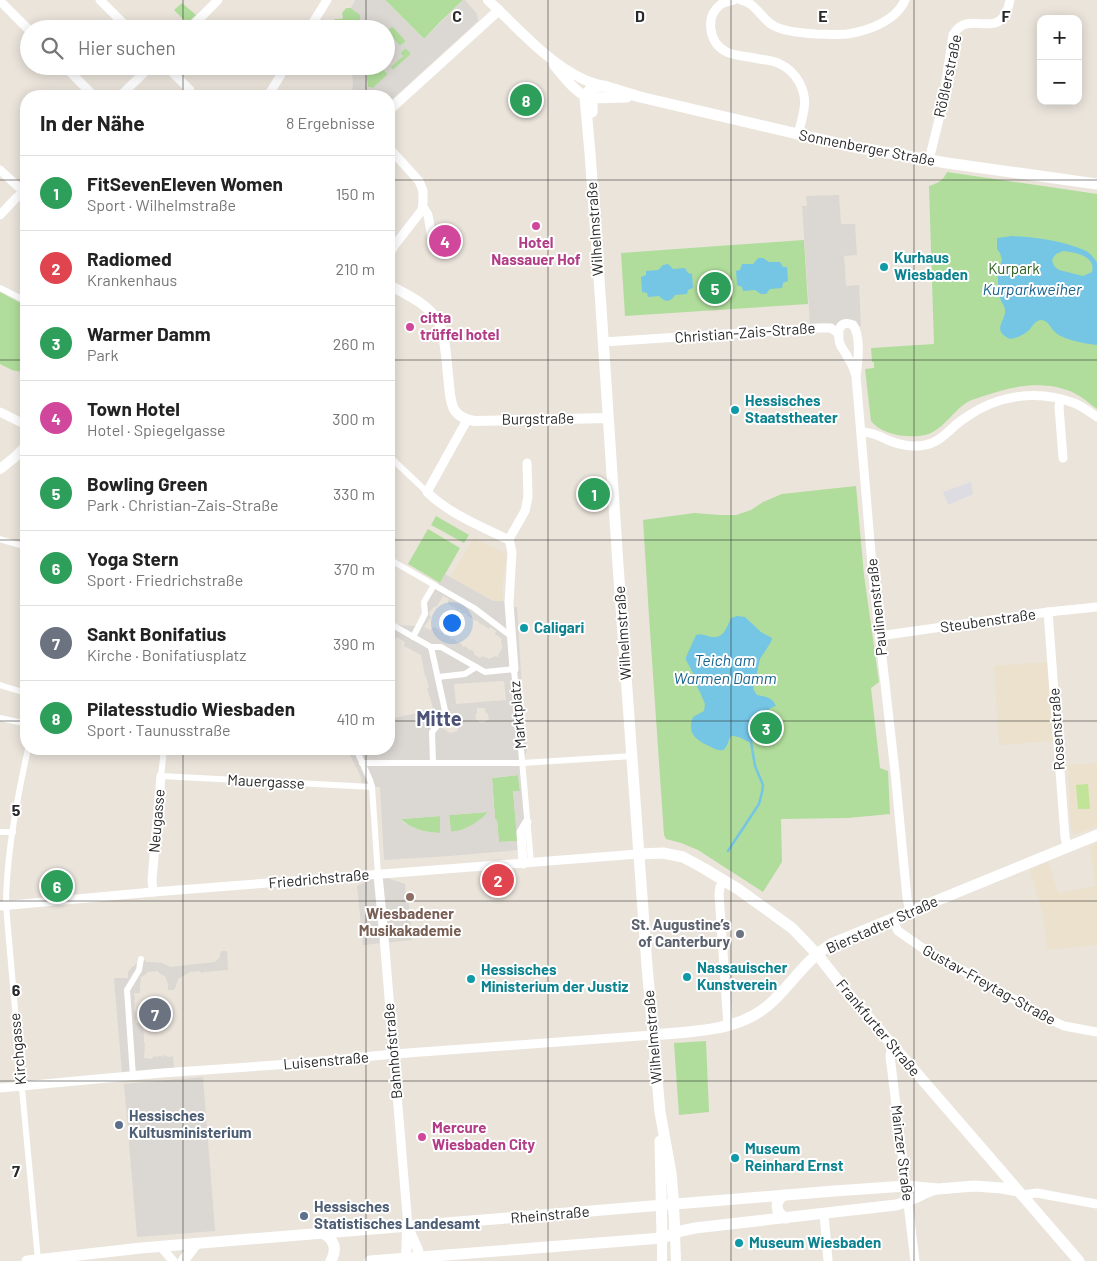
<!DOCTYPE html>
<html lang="de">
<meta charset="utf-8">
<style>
:root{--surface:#fff;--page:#f2f2f2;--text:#222;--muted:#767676;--line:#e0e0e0;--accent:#4662ec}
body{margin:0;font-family:Barlow,sans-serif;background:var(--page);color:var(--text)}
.controls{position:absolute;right:15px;top:15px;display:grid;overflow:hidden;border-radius:10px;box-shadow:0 2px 12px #0003}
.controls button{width:45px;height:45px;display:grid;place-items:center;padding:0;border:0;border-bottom:1px solid var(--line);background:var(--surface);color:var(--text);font:25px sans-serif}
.you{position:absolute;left:451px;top:622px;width:18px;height:18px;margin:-12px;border:4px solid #fff;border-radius:50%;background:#1a73e8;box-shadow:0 0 0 8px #1a73e833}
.badge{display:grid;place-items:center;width:32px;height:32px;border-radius:50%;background:var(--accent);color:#fff;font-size:16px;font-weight:700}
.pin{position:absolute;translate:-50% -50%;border:2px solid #fff;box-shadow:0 1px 5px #0006}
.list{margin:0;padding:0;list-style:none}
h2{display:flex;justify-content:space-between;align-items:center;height:65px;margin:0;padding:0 20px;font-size:21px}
h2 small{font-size:16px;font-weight:400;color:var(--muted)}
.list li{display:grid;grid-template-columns:32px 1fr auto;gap:15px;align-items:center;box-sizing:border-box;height:75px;padding:0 20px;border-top:1px solid var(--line)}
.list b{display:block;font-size:19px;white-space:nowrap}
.list p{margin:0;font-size:16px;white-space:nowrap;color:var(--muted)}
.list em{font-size:16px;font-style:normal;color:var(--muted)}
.icon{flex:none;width:28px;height:28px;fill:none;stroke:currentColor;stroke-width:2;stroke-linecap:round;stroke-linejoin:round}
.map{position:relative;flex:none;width:1097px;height:1261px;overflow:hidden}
.search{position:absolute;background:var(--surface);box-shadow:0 2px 12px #0003;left:20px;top:20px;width:375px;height:55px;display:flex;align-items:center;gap:12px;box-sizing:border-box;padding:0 18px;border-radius:28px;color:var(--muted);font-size:19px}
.panel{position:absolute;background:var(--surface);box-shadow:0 2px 12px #0003;left:20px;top:90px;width:375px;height:665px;border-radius:20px}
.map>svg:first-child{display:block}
.industrial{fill:#dedce3}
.education{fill:#ebe1cc}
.green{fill:#b0dd9b}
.pitch{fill:#c2e498}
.plaza{fill:#dbd7d2;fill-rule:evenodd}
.water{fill:#75c5e5;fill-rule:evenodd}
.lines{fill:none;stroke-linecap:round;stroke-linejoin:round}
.stream{stroke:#75c5e5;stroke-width:2.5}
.pedestrian{stroke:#fff;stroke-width:6}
.minor{stroke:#fff;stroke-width:9}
.tertiary{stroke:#fff;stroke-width:10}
.secondary{stroke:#fff;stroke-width:11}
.grid{fill:none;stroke:#292929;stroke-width:1;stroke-opacity:0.55}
.hotel-dot{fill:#d1479c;stroke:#fff;stroke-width:2}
.culture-dot{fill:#0f9aa8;stroke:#fff;stroke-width:2}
.education-dot{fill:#8d6e63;stroke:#fff;stroke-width:2}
.worship-dot{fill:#6b7280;stroke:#fff;stroke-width:2}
.service-dot{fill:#5c6f8a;stroke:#fff;stroke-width:2}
.labels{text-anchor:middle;stroke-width:4;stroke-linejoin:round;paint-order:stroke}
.street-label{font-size:15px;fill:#292929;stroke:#fff}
.hotel-label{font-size:15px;font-weight:bold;fill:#b23c85;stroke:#fff;text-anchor:start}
.culture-label{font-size:15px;font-weight:bold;fill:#0d838f;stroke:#fff;text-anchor:start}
.park-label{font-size:15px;fill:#2b601f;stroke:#fff}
.education-label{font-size:15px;font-weight:bold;fill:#785e54;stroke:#fff}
.worship-label{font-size:15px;font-weight:bold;fill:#5b616d;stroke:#fff;text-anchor:end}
.service-label{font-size:15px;font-weight:bold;fill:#4e5e75;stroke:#fff;text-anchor:start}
.water-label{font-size:16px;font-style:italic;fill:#17638f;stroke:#fff}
.district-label{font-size:20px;font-weight:bold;fill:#4d5376;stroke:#fff}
.grid-label{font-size:16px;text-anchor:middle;font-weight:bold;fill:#292929;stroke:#fff;stroke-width:4;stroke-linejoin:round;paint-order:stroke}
</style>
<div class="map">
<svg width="1097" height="1261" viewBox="0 0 1097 1261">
<rect width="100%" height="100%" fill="#eae4db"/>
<polygon class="industrial" points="971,482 973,494 948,505 943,492"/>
<g class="education">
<polygon points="474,537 507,555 502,588 503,601 493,601 451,577"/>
<polygon points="1047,662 1053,741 999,745 994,666"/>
<polygon points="1097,763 1097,826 1074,835 1071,828 1068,765"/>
<polygon points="1097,844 1097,945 1047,950 1042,910 1030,870 1048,862 1058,893 1095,886 1090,846"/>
</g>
<g class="green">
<polygon points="385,0 463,0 440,22 424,39"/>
<polygon points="182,3 196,15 187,23 174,10"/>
<polygon points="346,8 351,8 360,15 360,29 331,29 331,24 335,19 341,19 343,18 342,13"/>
<polygon points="392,26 406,41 400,46 387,31"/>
<polygon points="406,48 411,54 393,70 390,67 403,56 400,53"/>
<polygon points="372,66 380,66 388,74 373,88 368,87 366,72"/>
<path d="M947,172L1097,194V409C1089,403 1081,396 1072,392C1046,381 1016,385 990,394C982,397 972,399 966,403C953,412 945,426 931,433C915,440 882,436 871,421L865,369L874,368V362H872L871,348L934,344L929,186C938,183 943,181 947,172Z"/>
<polygon points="804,240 808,304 625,316 621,253"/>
<polygon points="0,292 26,306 26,373 12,370 0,364"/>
<polygon points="856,486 864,575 879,682 871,688 880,768 888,771 890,814 848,818 781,819 782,862 763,892 698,850 681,843 666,839 664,835 649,616 643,520 694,513 720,515 736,515 751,510 763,502 782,494"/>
<polygon points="436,516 469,535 464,543 431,525"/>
<polygon points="428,529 460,548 440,583 408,564"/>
<polygon points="518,775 520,791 513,791 518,841 499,842 497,821 495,819 492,778"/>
<path d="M488,812C480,823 465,831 451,832L449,815Z"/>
<path d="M440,816V833C426,833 411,829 401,819Z"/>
<polygon points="706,1041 709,1112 679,1115 674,1043"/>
</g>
<polygon class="pitch" points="1088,784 1090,809 1078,809 1076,785"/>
<g class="plaza">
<path d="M355,0H385L424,39L463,0H465L477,14L478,21L389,102V96H352L353,81L351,66H372L366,72L368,87L373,88L388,74L380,66H386V29H360V15L351,8ZM392,26L406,41L400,46L387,31ZM406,48L411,54L393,70L391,67L403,56L400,53Z"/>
<polygon points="839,195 841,224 855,224 857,255 844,256 846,286 859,285 861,326 838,327 828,323 810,324 802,206 807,206 806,196"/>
<path d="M445,574L493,601H503L509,606L517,607L523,706L527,750L522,763L529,849L449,856L384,860L380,787H362L361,777L347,749H389V719L432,710L433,708L427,688L429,687L428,684L426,676H425L421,655L404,646L405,642L397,637L395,639L389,635V620L392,625L418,626L425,614L424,603L434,585L440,583ZM443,596L449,599L447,603L448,602V604L453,607H455L454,608L459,611L460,609L461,610L460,612L465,614V613L467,614L466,615L471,618L472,617V619L476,621L477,620L478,621V622L482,625H484V626L489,629L490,627L496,631L495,634L502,639L501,640L502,647H503L498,655L499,656L498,657L496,656L488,659V658L482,656L480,658L474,654V652L470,649L469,650H468V648L464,646L463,647L462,646V645L458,642L457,643L456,641L452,638L451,640L450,637L446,635H444V634L440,631L439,632V630L434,627L433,628H432L430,630L424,627L431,617L430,615H429V613L434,607L437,606ZM504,681L506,700L456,704L454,684ZM477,708H485L486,713L488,714L489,719L486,721L482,723L479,722L478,720H476L475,714H477ZM457,713L458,731L450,733L442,728L441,726L447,720L450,714ZM518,775L520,791H513L517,841L499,842L497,821L495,818L492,778ZM488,812L482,818L472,825L461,830L451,832L449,815ZM440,816V833L421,831L404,823L401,819Z"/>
<polygon points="378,875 405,884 406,903 409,903 412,940 363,945 357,886"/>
<polygon points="221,951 227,951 228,970 203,972 203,974 199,971 190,972 178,979 175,989 173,990 168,990 168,985 169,984 168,984 165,976 166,975 164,976 158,972 158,970 157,971 149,972 148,971 148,972 142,977 140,977 141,978 140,986 138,987 140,987 140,993 134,993 135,1000 133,1001 135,1002 134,1008 136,1014 134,1015 136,1015 136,1023 143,1022 143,1028 141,1028 143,1029 144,1035 142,1035 144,1036 144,1042 142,1043 145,1043 144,1058 152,1059 154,1056 157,1057 158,1056 162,1056 163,1057 163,1056 165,1055 168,1057 173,1056 174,1069 122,1073 114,978 128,978 128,972 133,966 135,966 135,964 138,964 138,960 145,960 146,962 152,962 162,963 170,967 215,962 220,957"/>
<polygon points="203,1077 215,1231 137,1237 124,1084"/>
</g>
<g class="water">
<path d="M1012,236C1035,237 1065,241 1086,251C1090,253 1094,258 1097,262V345C1087,344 1064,340 1056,333C1051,329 1049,321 1042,320C1034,320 1033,327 1028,331C1022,336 1016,338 1010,339C990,330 1007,320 1005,309C1004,305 1001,302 1000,298C999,292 997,277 998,270C999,267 1001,263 1002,260L1000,253L997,249V238ZM1063,251C1075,252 1096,256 1092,272L1083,276L1059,270L1055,267L1052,261L1053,258L1056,254Z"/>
<polygon points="758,258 763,258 769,262 780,262 783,267 787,267 788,281 783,283 782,288 770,289 766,294 761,294 755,290 743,291 742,287 737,285 736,271 740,270 742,264 753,264"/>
<path d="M668,264L673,269L685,268L688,273L692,274L693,288L688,290L687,294L675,295C671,302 665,303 659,296L648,297L647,293L642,292L641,277L646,275V271L658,270L663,265Z"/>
<path d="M737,616L745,617L761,632L772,638L771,642L760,659L753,689L757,695C765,697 772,697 776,706C768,708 765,713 767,721L765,722C765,727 763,729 760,734C748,751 746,735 731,736C728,740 728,747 723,750C719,751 715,749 711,747C697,741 686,734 693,717L704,711L705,704L702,697L700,692L695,683L694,675L686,660V657L696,635C701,634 704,635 708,636C723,641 726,629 731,618Z"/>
</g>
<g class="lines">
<polyline class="stream" points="728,851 759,804 762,792 763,785 755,766 751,742 750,740"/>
<g class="pedestrian">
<polyline points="0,288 26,301"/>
<polyline points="389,456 427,492"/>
<polyline points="0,539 26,547"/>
<polyline points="22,545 26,536"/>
<polyline points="389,559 474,608 511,636"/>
<polyline points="389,623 431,647 441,647 485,672 514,669 531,863"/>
<polyline points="413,637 425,614 424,602 434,585"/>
<polyline points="431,647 446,715 432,732 433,763"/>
<polyline points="438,677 465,674 476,667"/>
<polyline points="0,685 26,693"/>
<polyline points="0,718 23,723 26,722"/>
<path d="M28,749C17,798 6,855 6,906L21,1078L38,1260"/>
<polyline points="164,749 161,776 372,787"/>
<polyline points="356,749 370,780 372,787 378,875"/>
<polyline points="362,763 522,763 633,756"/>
<polyline points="0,832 13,832"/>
<polyline points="133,1076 127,990 139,970 141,959"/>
</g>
<g class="minor">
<polyline points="100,0 129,29"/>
<path d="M734,0C729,1 724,2 720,5C705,17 709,42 725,51C733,56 745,56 754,58C763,60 773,60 780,64C797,72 807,91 804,109C803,117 800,126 798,135"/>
<path d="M741,0C756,3 761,19 774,26C787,32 802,33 816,34C826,34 837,35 847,34C868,31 896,21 905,0"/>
<polyline points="0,1 29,30"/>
<polyline points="189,29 218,0"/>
<polyline points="309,29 327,0"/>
<polyline points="64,66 94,96"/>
<polyline points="166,66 190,90"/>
<polyline points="120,96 151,66"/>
<polyline points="268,96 286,66"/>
<polyline points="389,148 419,181 423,191 423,202 422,210 394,246 389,255"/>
<path d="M929,160L942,107L953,35C969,6 1001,46 1010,0"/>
<polyline points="0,170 26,194"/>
<polyline points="423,207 428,215 433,244"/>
<polyline points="0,215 16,198 26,190"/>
<polyline points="603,342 819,328 831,328 839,334"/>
<path d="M856,376C854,370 852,363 848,358C846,353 842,349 840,344C837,333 838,319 853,325C861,336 858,363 856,376L873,577L895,772L907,898L910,911"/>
<polyline points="1060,399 1059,407 1063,458"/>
<polyline points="0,412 26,425"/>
<path d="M467,420L427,492C448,513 480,526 507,539H509"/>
<path d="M862,432C873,432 881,437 890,441C903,446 919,448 932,443C945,438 953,425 965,418C997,395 1037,389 1074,403C1082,406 1090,412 1097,417"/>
<polyline points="509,539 512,552 509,603 514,669"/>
<polyline points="509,539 525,511 528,497 527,463"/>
<polyline points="1048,612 1065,837 1067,846"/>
<polyline points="879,636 1048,612 1097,607"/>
<polyline points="523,864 521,832 527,822"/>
<polyline points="378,875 384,937 408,1227"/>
<polyline points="724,881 720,887 719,894 728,1026"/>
<polyline points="153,892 152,880 161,776"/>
<polyline points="0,906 153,892 638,854"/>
<polyline points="892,919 898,931 924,949 1053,1021 1064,1026 1097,1032"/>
<polyline points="892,1046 890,1056 891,1064 915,1261"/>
<polyline points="0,1088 162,1073 290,1064 394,1054 653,1035"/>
<polyline points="1022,1195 1037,1193 1097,1204"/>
<polyline points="824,1214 828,1261"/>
<polyline points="161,1247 173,1261"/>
</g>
<g class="tertiary">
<path d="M488,0C516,26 547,62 581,78C588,82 596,84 603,86"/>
<path d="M554,65C562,75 578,96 591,98"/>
<polyline points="389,110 499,10"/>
<path d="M389,285C406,294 428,304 438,321C446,335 447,368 449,385C450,394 450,403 455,411C460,417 467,420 475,421L608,418"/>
<polyline points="0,469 15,457 26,446"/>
<polyline points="408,1227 418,1250 420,1261"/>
<polyline points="675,1234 676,1261"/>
<polyline points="662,1238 662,1261"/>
<polyline points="406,1261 407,1230"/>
</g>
<g class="secondary">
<polyline points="592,112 592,98 627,97"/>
<polyline points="638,854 663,853 683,857 705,869 738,889 792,928 817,954 850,996 1079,1261"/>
<path d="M653,1035C695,1031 744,1032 775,999C794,980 810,956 833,943L1097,835"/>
<polyline points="660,1141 662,1238"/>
<path d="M784,1195C774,1202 775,1213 786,1218"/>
<path d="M324,1234C335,1240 337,1250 331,1261"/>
<polyline points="675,1234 673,1196 671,1173 660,1112 647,966 618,565 601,307 590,153 585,97 587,93 591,89 595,87 604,86 640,97 849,146 947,163 1097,184"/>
<polyline points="27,1261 141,1248 834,1191 906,1186 938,1189 974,1186 1002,1188 1018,1191"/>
<polyline points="183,1261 196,1244"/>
<path d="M370,1261L662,1238L681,1231L695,1228L896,1205C911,1202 922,1193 936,1189"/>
</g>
</g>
<path class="grid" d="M183,0V29M366,0V29M548,0V1261M731,0V1261M914,0V1261M183,66V96M366,66V96M0,180H26M389,180H1097M0,360H26M389,360H1097M0,540H26M389,540H1097M0,721H26M389,721H1097M183,749V1261M366,749V1261M0,901H1097M0,1081H1097"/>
<g class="hotel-dot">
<circle cx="536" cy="226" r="5"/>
<circle cx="410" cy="327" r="5"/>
<circle cx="422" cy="1137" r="5"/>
</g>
<g class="culture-dot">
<circle cx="884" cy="267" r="5"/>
<circle cx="735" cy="410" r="5"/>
<circle cx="524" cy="628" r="5"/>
<circle cx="687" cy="977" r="5"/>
<circle cx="471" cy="979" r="5"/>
<circle cx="735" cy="1158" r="5"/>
<circle cx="739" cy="1243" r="5"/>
</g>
<circle class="education-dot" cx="410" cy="897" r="5"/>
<circle class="worship-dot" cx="740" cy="934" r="5"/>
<g class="service-dot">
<circle cx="119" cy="1125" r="5"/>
<circle cx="304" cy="1216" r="5"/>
</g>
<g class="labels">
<g class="street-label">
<text transform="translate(948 76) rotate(-78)" y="5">Rößlerstraße</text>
<text transform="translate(867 148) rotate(11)" y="5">Sonnenberger Straße</text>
<text transform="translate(595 229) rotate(-94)" y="5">Wilhelmstraße</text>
<text transform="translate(745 333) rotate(-4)" y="5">Christian-Zais-Straße</text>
<text transform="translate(538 419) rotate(-1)" y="5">Burgstraße</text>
<text transform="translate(877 607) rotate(-96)" y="5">Paulinenstraße</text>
<text transform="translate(988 621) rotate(-8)" y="5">Steubenstraße</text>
<text transform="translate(623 633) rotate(-94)" y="5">Wilhelmstraße</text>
<text transform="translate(518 715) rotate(-95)" y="5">Marktplatz</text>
<text transform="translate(1057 729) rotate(-94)" y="5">Rosenstraße</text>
<text transform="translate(266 782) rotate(3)" y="5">Mauergasse</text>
<text transform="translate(157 821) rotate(-85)" y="5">Neugasse</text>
<text transform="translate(319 879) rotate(-5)" y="5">Friedrichstraße</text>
<text transform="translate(882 925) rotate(-24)" y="5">Bierstadter Straße</text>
<text transform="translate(989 985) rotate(29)" y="5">Gustav-Freytag-Straße</text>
<text transform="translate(878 1028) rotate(50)" y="5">Frankfurter Straße</text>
<text transform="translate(653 1037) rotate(-95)" y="5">Wilhelmstraße</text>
<text transform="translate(18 1049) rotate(-95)" y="5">Kirchgasse</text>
<text transform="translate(393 1051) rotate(-95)" y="5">Bahnhofstraße</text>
<text transform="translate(326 1061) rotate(-5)" y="5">Luisenstraße</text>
<text transform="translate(902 1153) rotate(83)" y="5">Mainzer Straße</text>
<text transform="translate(550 1215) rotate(-5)" y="5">Rheinstraße</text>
</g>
<g class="hotel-label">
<text x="536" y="248" text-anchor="middle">Hotel<tspan x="536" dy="17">Nassauer Hof</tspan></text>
<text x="420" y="323">citta<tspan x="420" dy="17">trüffel hotel</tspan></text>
<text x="432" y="1133">Mercure<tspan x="432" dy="17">Wiesbaden City</tspan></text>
</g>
<g class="culture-label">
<text x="894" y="263">Kurhaus<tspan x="894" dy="17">Wiesbaden</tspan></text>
<text x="745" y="406">Hessisches<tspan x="745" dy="17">Staatstheater</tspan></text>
<text x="534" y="633">Caligari</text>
<text x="697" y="973">Nassauischer<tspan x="697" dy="17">Kunstverein</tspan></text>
<text x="481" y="975">Hessisches<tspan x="481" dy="17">Ministerium der Justiz</tspan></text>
<text x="745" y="1154">Museum<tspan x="745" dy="17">Reinhard Ernst</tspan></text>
<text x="749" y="1248">Museum Wiesbaden</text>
</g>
<g class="park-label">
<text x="1014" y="274">Kurpark</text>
</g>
<g class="education-label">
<text x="410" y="919">Wiesbadener<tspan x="410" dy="17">Musikakademie</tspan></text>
</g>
<g class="worship-label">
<text x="730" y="930">St. Augustine’s<tspan x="730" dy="17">of Canterbury</tspan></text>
</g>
<g class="service-label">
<text x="129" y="1121">Hessisches<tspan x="129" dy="17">Kultusministerium</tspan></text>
<text x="314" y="1212">Hessisches<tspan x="314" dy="17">Statistisches Landesamt</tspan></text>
</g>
<g class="water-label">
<text x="1032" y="295">Kurparkweiher</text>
<text x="725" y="666">Teich am<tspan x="725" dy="18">Warmen Damm</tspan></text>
</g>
<g class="district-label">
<text x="439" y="726">Mitte</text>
</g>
</g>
<g class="grid-label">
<text x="457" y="22">C</text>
<text x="640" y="22">D</text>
<text x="823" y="22">E</text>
<text x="1006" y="22">F</text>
<text x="16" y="816">5</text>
<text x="16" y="996">6</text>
<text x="16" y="1177">7</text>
</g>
</svg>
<div class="controls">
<button>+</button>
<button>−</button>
</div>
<div class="you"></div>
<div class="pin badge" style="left:594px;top:494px;background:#2e9e5b">1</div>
<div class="pin badge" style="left:498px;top:880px;background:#e0444e">2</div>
<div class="pin badge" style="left:766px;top:728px;background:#2e9e5b">3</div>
<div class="pin badge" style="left:445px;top:241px;background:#d1479c">4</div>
<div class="pin badge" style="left:715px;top:288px;background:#2e9e5b">5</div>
<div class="pin badge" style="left:57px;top:886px;background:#2e9e5b">6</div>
<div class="pin badge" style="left:155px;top:1014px;background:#6b7280">7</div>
<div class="pin badge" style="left:526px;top:100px;background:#2e9e5b">8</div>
<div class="search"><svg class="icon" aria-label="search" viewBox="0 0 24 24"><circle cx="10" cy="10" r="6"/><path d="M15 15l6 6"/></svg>Hier suchen</div>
<section class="panel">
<h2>In der Nähe<small>8 Ergebnisse</small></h2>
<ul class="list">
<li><span class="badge" style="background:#2e9e5b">1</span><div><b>FitSevenEleven Women</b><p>Sport · Wilhelmstraße</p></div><em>150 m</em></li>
<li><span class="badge" style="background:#e0444e">2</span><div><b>Radiomed</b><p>Krankenhaus</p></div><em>210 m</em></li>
<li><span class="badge" style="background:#2e9e5b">3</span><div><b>Warmer Damm</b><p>Park</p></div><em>260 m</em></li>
<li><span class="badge" style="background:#d1479c">4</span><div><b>Town Hotel</b><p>Hotel · Spiegelgasse</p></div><em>300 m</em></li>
<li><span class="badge" style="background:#2e9e5b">5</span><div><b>Bowling Green</b><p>Park · Christian-Zais-Straße</p></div><em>330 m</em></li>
<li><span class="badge" style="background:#2e9e5b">6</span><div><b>Yoga Stern</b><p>Sport · Friedrichstraße</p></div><em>370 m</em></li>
<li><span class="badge" style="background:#6b7280">7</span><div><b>Sankt Bonifatius</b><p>Kirche · Bonifatiusplatz</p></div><em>390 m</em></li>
<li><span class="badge" style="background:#2e9e5b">8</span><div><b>Pilatesstudio Wiesbaden</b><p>Sport · Taunusstraße</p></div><em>410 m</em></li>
</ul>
</section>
</div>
